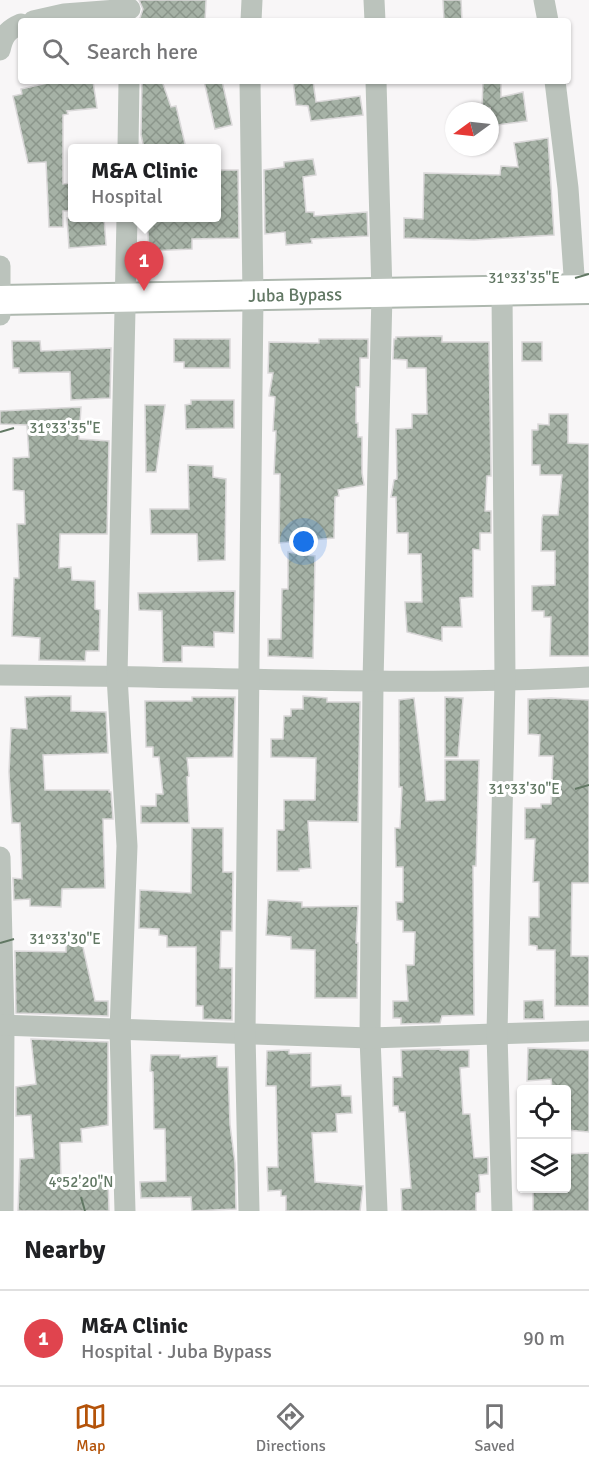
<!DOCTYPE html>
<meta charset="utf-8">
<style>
:root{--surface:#fff;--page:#f2f2f2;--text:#202124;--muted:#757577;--line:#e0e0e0;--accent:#b45309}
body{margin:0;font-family:Signika,sans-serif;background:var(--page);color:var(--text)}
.controls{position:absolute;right:18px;bottom:18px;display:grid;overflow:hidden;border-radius:6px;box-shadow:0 2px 4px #0004}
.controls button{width:54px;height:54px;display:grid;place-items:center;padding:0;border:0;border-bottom:2px solid var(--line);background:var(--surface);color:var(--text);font:30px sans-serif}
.compass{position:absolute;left:445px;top:102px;width:54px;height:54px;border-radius:50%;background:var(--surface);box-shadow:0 2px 4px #0004;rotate:255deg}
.you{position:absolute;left:304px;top:542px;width:21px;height:21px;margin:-15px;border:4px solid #fff;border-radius:50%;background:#1a73e8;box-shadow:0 0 0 9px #1a73e833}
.badge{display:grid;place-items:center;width:39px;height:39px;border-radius:50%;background:var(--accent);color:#fff;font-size:20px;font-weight:700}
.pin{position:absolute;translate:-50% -50px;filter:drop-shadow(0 2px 3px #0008)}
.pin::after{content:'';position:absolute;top:32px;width:21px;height:18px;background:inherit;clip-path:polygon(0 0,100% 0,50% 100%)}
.popup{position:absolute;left:68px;top:144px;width:153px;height:78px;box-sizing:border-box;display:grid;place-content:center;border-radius:6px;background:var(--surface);filter:drop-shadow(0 2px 4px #0005);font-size:20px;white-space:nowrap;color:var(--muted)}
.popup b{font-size:22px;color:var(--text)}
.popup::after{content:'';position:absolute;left:50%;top:100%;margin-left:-12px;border:12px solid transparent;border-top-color:var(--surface)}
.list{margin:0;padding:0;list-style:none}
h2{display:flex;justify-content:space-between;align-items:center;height:78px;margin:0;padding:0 24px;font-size:26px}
h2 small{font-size:20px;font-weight:400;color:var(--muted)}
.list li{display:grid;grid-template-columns:39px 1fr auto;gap:18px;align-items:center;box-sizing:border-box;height:96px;padding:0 24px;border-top:2px solid var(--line)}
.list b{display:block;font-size:22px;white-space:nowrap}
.list p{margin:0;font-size:20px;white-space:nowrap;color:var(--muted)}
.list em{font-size:20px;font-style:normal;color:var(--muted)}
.icon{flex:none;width:33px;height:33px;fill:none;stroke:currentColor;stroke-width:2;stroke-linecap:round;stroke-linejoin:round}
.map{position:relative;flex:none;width:589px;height:1211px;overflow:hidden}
.search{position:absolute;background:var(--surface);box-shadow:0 2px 4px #0004;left:18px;right:18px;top:18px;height:66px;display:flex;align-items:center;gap:15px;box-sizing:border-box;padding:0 21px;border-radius:6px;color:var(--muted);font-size:22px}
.sheet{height:174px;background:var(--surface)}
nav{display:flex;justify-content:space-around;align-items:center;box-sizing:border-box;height:84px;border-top:2px solid var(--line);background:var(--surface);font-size:16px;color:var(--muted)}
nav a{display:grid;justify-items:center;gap:3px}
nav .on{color:var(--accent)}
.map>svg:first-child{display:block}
.building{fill:url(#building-cross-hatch);stroke:#dad8d9;stroke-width:1.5}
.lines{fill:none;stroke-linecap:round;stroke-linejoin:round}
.secondary-casing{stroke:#aeb8af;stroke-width:32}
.street{stroke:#bbc3bc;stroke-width:21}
.secondary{stroke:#fff;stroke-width:28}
.ticks{fill:none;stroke:#627864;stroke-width:2}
.labels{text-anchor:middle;stroke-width:6;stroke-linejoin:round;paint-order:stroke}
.street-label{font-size:18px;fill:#627864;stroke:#fff}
.ticks-label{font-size:15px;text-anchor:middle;fill:#627864;stroke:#fff;stroke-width:6;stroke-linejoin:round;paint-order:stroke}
</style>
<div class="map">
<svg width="589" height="1211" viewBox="0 0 589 1211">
<defs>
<pattern id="building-cross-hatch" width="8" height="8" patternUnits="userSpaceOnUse" patternTransform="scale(1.5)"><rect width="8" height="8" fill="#a6b2a6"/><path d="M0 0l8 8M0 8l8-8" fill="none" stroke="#8b968b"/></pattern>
</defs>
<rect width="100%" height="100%" fill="#f8f6f7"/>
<g class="building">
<polygon points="139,0 206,0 205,21 139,21 143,9"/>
<polygon points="443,0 461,0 462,21 444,21"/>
<polygon points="56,81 93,81 97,108 67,111 68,114 63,115 63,184 72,183 72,211 63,211 63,227 49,227 46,162 28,163 13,96 22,94 21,89"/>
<polygon points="142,81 162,81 171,107 176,106 186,148 144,148 141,135"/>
<polygon points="204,81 222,81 232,125 215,129"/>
<polygon points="293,81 313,81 316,102 360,96 363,115 311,121 308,106 296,105"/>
<polygon points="483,81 501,81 501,97 523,92 527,121 490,126 490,108 482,108"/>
<polygon points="548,138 554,235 474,240 404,238 404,218 423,219 424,173 500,175 501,166 518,167 514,143"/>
<polygon points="313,159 316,175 303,177 306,212 314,212 314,216 367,212 368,236 311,239 312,243 286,245 285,232 265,234 264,170 284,167 284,162"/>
<polygon points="216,170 238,170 239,238 192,239 192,249 149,251 147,218 216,218"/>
<polygon points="67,218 104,218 106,245 69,248"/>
<polygon points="442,336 442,342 489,342 491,476 487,476 485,511 491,511 491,533 480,533 480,550 473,549 473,597 460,598 462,627 442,627 442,641 407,632 405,602 422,602 421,554 408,554 408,533 397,533 396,497 391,497 394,480 397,479 396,429 412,428 412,414 427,414 426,368 407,368 407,360 393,359 394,339 396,339 396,337"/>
<polygon points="174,339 230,339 230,368 184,368 184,362 174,362"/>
<polygon points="319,339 368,339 368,358 360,358 360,387 356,387 356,423 358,423 358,437 362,437 362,473 364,485 338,490 339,496 335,497 334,538 279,543 280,474 274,474 276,431 273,431 275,397 269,396 273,373 268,373 269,342 319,343"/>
<polygon points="12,341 40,341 41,351 111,348 110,398 71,400 70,372 19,373 19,368 13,368"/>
<rect x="522" y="342" width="20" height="19"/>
<polygon points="191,400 234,400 234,428 186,429 185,405 191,404"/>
<polygon points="145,405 165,405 156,472 146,472"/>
<polygon points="81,407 79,439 109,441 107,534 60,534 59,568 71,567 72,580 95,581 95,609 100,610 99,651 86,651 85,661 39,660 40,638 12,636 14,578 19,578 17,524 25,524 24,491 13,490 13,458 29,457 27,425 0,424 0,411"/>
<polygon points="549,414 568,414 568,443 589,444 589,656 550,656 551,617 544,617 544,611 532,611 532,586 555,585 555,551 541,551 542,518 543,515 558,515 562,475 540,475 540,465 532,465 532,430 538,430 538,424 549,425"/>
<polygon points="188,465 213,466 213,477 226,479 225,560 198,561 197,534 151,534 150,509 189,509"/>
<polygon points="288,552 315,556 313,658 268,656 268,639 281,639 282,589 288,589"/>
<polygon points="235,591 234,633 214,632 214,647 182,646 182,662 163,662 162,611 139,610 138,593"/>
<polygon points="50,696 71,696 71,711 106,712 108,753 43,755 45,790 109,790 109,792 111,792 113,819 103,819 105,888 62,889 61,907 30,906 30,899 14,900 13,878 22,879 20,823 12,823 9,772 11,728 27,729 25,697"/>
<polygon points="303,696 327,698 327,702 360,702 358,822 308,821 311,868 299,869 299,871 277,871 277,830 284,830 284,800 315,800 316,758 271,757 271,739 283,739 284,716 291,716 291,709 303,709"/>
<polygon points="192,697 235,697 233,757 187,758 189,776 187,777 189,823 141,823 141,806 156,806 156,794 163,794 159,757 153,757 153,747 146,747 145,701 192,701"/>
<polygon points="445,697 463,698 458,757 445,757"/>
<polygon points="414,698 426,801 445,800 445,760 479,760 476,866 473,866 474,1015 442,1016 440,1023 401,1024 401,1018 393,1018 393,1001 408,1001 406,965 414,965 415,932 403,932 403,921 397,920 396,902 403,902 403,867 396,867 395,828 400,828 402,787 399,787 399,700"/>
<polygon points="551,698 589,700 589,883 572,883 571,956 589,956 589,1006 555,1006 555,950 537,950 537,946 529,945 529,917 539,917 539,882 533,882 535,839 525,839 525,808 541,808 541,804 551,804 553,756 539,756 540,735 528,734 528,699"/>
<polygon points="192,828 223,828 223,872 233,872 232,931 221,931 220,968 232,968 232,1020 203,1019 203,1006 196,1006 196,947 167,947 167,936 159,935 159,929 139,928 140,890 191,893"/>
<polygon points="268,900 302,902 302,907 358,906 356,943 358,943 357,998 315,998 315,950 291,949 291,937 266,935"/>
<polygon points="82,943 95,1001 108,1001 108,1016 16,1013 15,951 66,952 66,944"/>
<polygon points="543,1000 544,1019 524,1019 524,1001"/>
<polygon points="31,1039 108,1042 108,1125 81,1129 82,1142 60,1143 61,1181 108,1181 109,1211 18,1211 20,1159 34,1158 31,1115 16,1116 16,1087 36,1084"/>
<polygon points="528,1048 589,1050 589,1132 567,1130 567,1089 552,1089 551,1079 527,1081"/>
<polygon points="440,1049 440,1050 469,1050 469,1067 460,1068 463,1114 470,1114 474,1158 488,1157 488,1174 479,1175 480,1192 476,1193 476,1211 402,1211 401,1189 411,1188 405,1112 399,1112 398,1106 393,1106 393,1077 402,1077 401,1050"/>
<polygon points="289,1050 289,1054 311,1053 311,1087 341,1085 342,1096 351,1096 352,1113 336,1114 337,1132 312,1133 315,1182 363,1186 360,1211 286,1211 286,1196 281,1196 281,1190 268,1191 267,1167 278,1167 276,1086 266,1086 267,1051"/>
<polygon points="151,1055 180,1055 180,1058 217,1056 217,1067 228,1067 230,1125 235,1163 236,1209 192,1211 191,1197 141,1198 140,1182 166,1181 165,1129 154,1129 153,1072 150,1071"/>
<polygon points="589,1153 589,1211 533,1211 533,1188 567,1188 567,1154"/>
</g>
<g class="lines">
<defs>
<polyline id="secondary" points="0,300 589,289"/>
</defs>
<use href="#secondary" class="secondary-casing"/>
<g class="street">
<polyline points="374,0 375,21"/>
<polyline points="544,0 548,21"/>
<polyline points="33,21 64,14 130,9"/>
<polyline points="251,21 252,0"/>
<path d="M0,50C3,36 7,30 21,24"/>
<polyline points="376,81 382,293 373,682 370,1038 377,1211"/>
<polyline points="555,81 568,188 575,290"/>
<polyline points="128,148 129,81"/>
<polyline points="0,266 0,315"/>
<path d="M0,675C197,676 392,687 589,677"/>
<polyline points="0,857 4,1025 3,1211"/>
<polyline points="0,1025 370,1038 589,1031"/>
<polyline points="125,1211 120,1030 127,846 117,676 127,218"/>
<polyline points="249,1211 245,1034 253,296 250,81"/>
<polyline points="502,1211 497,1033 505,681 502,291"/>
</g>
<use href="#secondary" class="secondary"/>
</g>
<path class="ticks" d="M575,278L589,274M0,432L14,428M575,789L589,785M0,943L14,939M81,1197L85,1211"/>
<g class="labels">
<g class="street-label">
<text transform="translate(295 295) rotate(-1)" y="6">Juba Bypass</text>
</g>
</g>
<g class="ticks-label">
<text x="524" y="283">31°33'35"E</text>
<text x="65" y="433">31°33'35"E</text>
<text x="524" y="794">31°33'30"E</text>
<text x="65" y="944">31°33'30"E</text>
<text x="81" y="1187">4°52'20"N</text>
</g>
</svg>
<div class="controls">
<button><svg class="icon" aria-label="locate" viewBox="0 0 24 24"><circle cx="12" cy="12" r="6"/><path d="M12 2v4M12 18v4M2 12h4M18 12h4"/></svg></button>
<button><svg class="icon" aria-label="layers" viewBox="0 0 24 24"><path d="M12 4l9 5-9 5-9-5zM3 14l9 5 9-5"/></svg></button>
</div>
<svg class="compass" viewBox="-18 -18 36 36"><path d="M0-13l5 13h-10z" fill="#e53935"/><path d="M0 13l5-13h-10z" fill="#757577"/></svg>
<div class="you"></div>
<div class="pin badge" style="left:144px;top:291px;background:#e0444e">1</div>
<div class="popup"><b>M&amp;A Clinic</b>Hospital</div>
<div class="search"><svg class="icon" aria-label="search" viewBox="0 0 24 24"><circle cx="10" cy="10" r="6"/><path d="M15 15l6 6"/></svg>Search here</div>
</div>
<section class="sheet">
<h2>Nearby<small></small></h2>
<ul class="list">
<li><span class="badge" style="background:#e0444e">1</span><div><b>M&amp;A Clinic</b><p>Hospital · Juba Bypass</p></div><em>90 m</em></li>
</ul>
</section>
<nav>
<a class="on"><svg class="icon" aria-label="map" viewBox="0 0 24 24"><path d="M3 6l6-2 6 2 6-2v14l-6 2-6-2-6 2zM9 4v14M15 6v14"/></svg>Map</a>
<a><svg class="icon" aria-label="directions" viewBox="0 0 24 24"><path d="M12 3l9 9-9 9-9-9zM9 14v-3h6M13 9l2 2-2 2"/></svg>Directions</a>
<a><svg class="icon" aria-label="saved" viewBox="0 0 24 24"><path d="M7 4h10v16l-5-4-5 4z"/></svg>Saved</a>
</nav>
